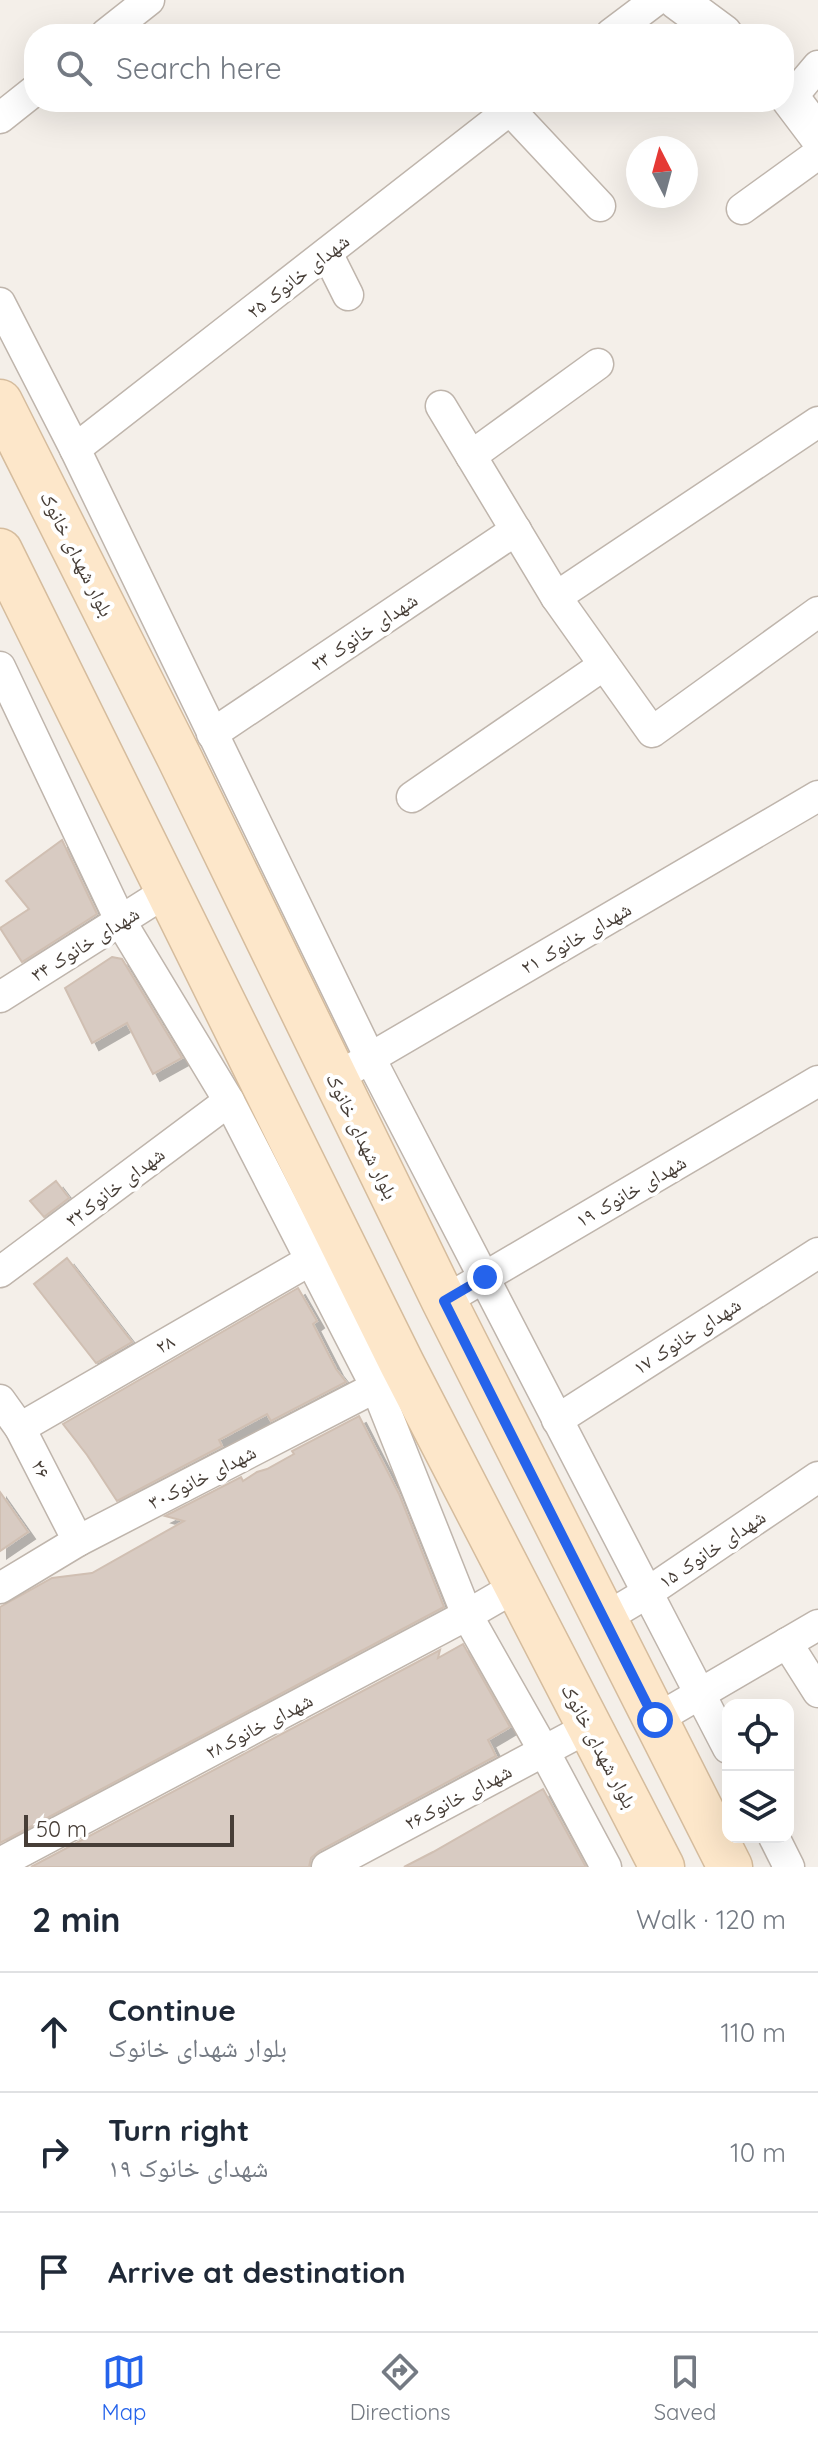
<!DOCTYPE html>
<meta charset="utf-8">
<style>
:root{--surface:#fff;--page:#f2f2f3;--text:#1f2937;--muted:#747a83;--line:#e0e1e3;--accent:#2563eb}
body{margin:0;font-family:Quicksand,"Noto Naskh Arabic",sans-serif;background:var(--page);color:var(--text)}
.controls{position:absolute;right:24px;bottom:24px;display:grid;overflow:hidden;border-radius:16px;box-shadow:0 8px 32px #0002}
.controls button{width:72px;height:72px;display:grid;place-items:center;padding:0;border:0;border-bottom:2px solid var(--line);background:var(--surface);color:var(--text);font:40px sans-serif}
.compass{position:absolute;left:626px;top:136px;width:72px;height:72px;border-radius:50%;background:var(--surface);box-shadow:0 8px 32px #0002;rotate:354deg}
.scale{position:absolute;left:24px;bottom:20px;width:210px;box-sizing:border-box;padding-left:8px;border:4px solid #473e37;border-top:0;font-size:22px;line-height:28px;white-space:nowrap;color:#473e37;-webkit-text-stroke:6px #fff;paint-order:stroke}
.stop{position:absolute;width:24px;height:24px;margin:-18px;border:6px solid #2563eb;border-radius:50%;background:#fff}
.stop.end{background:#2563eb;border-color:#fff;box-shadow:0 2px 8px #0008}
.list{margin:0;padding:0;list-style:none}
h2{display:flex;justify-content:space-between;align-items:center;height:104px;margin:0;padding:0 32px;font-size:34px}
h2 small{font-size:26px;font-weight:400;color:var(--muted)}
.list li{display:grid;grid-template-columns:52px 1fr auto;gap:24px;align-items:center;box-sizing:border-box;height:120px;padding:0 32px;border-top:2px solid var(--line)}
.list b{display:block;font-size:30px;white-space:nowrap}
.list p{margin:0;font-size:26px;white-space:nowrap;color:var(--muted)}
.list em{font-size:26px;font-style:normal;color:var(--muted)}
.icon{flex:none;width:44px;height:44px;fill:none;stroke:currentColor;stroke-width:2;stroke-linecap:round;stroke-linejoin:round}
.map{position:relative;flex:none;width:818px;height:1867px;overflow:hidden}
.search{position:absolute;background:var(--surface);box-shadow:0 8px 32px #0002;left:24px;right:24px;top:24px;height:88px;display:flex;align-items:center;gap:20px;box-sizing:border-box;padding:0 28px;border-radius:32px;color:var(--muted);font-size:30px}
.sheet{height:464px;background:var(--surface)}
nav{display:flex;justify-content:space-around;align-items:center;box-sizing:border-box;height:112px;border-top:2px solid var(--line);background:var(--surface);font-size:22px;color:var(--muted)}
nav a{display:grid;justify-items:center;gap:4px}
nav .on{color:var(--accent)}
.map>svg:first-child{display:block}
.building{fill:#d8cbc2;stroke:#d0bfb2;stroke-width:2;filter:url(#shadow)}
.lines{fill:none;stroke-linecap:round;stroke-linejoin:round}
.minor-casing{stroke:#bfb5ac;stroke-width:33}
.tertiary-casing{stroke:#bfb5ac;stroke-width:41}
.secondary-casing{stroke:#d5bc9d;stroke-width:47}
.minor{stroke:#fff;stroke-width:30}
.tertiary{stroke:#fff;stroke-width:38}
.secondary{stroke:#fde7ca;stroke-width:44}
.route{stroke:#2563eb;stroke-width:10}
.labels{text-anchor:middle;stroke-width:8;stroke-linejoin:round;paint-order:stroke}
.street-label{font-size:20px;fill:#473e37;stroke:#fff}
</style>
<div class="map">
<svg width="818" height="1867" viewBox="0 0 818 1867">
<defs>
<filter id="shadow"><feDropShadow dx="7" dy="7" stdDeviation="0" flood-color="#0004"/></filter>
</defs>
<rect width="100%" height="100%" fill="#f4efe9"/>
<g class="building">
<polygon points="62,840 97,914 22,962 0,928 29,909 6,881"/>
<polygon points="112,957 122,959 182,1058 153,1074 127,1023 92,1043 65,988"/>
<polygon points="56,1181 69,1198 44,1217 30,1201"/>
<polygon points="67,1258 132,1342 96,1363 34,1284"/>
<polygon points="298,1288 317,1321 313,1324 336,1369 346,1382 271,1421 267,1414 219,1440 222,1446 117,1501 87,1455 63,1424"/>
<polygon points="359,1416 399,1494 444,1607 0,1843 0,1607 52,1578 92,1573 184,1521 165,1516 241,1477 243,1481 257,1472 267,1469 294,1454 292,1451"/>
<polygon points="0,1492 28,1532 0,1551"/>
<polygon points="463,1644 510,1727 488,1740 496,1756 319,1851 311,1858 309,1867 31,1867 440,1650 438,1658"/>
<polygon points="543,1789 586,1867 404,1867 433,1852"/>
</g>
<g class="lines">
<defs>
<g id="minor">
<polyline points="106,34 149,0"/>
<polyline points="611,34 656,0"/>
<polyline points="791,98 818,66"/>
<polyline points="510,110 600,206"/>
<polyline points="0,118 34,91"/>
<polyline points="742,209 818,154"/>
<polyline points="327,253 348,295"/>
<polyline points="0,303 75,449 370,1058 728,1748"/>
<polyline points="441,406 556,597 652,732 818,612"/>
<polyline points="75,449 520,102"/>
<polyline points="471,456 598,364"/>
<polyline points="556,597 818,422"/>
<polyline points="0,667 121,922 229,1101 376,1387 467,1615 544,1751 606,1867"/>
<polyline points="212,734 516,530"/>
<polyline points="412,797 604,665"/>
<polyline points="0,997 169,890"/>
<polyline points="353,1068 818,796"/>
<polyline points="0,1272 229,1101"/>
<polyline points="444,1301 818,1081"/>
<polyline points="0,1400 20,1428 78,1541"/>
<polyline points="557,1420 818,1253"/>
<polyline points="20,1428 309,1261"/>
<polyline points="0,1588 78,1541 376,1387 388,1376"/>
<polyline points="605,1618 647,1593 818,1477"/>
<polyline points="787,1643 818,1692"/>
<polyline points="655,1720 818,1625"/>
<polyline points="774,1837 789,1867"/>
<polyline points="0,1863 467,1615 517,1586"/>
<polyline points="327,1867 589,1727"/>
</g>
<g id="tertiary">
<polyline points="677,0 723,34"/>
<polyline points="784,90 818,135"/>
</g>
<g id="secondary">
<polyline points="0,402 179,757 444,1301 730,1867"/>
<polyline points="0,551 402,1364 662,1867"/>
</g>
</defs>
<use href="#minor" class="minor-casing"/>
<use href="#tertiary" class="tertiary-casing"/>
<use href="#secondary" class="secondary-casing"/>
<use href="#minor" class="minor"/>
<use href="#tertiary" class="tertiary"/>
<use href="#secondary" class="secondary"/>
</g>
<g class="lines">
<polyline class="route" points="485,1277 444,1301 655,1720"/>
</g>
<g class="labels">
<g class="street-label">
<text transform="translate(298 276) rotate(-38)" y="7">شهدای خانوک ۲۵</text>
<text transform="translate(77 554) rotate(63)" y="7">بلوار شهدای خانوک</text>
<text transform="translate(364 632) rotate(-34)" y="7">شهدای خانوک ۲۳</text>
<text transform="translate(576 938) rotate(-30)" y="7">شهدای خانوک ۲۱</text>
<text transform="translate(85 944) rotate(-32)" y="7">۳۴ شهدای خانوک</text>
<text transform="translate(362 1136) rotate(64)" y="7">بلوار شهدای خانوک</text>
<text transform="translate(115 1187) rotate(-37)" y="7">شهدای خانوک۳۲</text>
<text transform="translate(631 1191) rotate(-30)" y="7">شهدای خانوک ۱۹</text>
<text transform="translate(687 1336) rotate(-33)" y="7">شهدای خانوک ۱۷</text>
<text transform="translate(165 1344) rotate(-30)" y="7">۲۸</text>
<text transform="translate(41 1469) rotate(63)" y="7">۲۶</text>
<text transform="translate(202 1477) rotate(-27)" y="7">شهدای خانوک۳۰</text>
<text transform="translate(712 1549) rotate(-34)" y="7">شهدای خانوک ۱۵</text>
<text transform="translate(259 1726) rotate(-28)" y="7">شهدای خانوک۲۸</text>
<text transform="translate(599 1746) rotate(62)" y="7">بلوار شهدای خانوک</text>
<text transform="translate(458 1797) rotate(-28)" y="7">شهدای خانوک۲۶</text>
</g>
</g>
</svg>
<div class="controls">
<button><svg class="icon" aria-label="locate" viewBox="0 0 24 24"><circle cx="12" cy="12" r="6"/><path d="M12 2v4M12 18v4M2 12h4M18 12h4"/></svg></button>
<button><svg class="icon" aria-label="layers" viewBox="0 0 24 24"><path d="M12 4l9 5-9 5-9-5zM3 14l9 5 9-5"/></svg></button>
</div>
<svg class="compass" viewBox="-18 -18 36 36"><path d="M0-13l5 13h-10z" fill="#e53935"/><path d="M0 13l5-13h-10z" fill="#747a83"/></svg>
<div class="scale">50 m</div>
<div class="stop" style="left:655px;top:1720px"></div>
<div class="stop end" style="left:485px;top:1277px"></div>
<div class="search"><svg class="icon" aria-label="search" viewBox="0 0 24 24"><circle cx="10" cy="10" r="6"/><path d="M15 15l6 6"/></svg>Search here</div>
</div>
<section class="sheet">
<h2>2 min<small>Walk · 120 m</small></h2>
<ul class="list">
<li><svg class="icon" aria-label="ahead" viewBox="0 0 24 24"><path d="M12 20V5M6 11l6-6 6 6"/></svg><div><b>Continue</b><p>بلوار شهدای خانوک</p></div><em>110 m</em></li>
<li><svg class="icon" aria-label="right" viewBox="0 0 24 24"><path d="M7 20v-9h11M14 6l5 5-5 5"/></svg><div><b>Turn right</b><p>شهدای خانوک ۱۹</p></div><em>10 m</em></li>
<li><svg class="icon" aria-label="arrive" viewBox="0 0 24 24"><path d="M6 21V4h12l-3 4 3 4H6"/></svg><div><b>Arrive at destination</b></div></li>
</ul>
</section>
<nav>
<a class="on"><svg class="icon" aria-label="map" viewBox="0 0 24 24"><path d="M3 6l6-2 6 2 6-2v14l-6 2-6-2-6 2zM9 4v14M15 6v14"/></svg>Map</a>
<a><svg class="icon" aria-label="directions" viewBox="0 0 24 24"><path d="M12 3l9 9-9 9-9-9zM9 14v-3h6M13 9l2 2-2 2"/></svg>Directions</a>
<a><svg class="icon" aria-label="saved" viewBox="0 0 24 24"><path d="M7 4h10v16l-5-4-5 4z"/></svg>Saved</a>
</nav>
